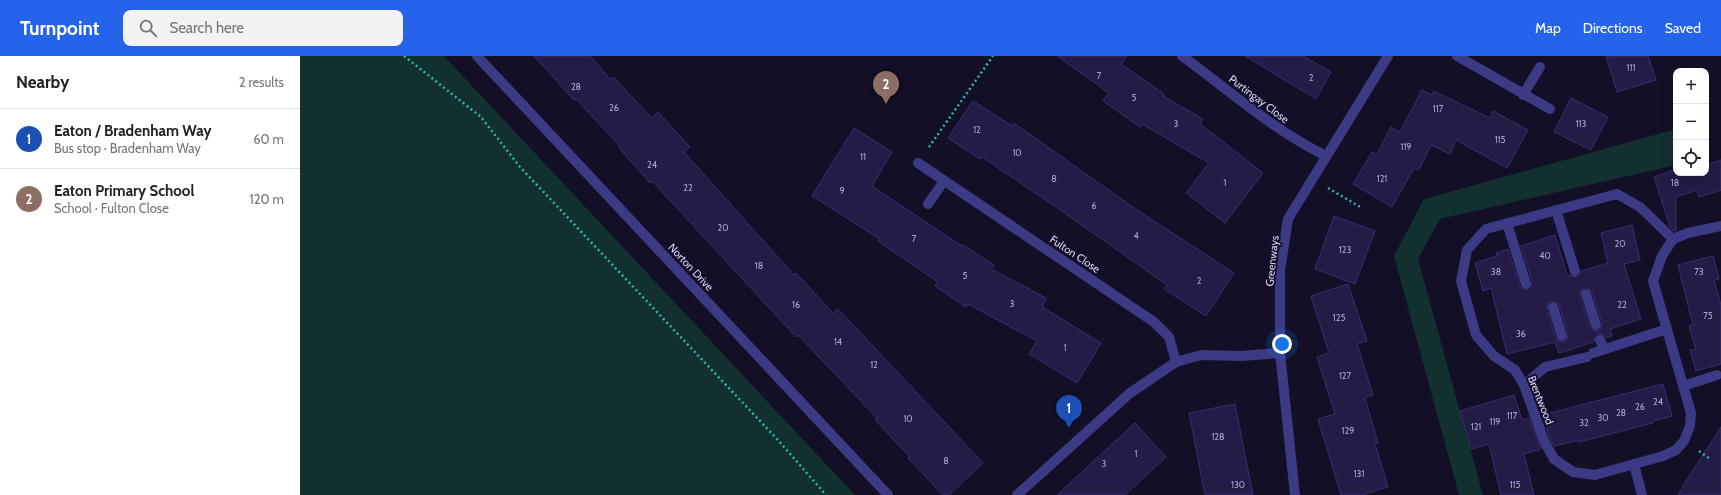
<!DOCTYPE html>
<meta charset="utf-8">
<style>
:root{--surface:#fff;--page:#f2f2f2;--text:#222;--muted:#767676;--line:#e0e0e0;--accent:#2563eb}
body{margin:0;font-family:Cabin,sans-serif;background:var(--page);color:var(--text)}
.controls{position:absolute;right:12px;top:12px;display:grid;overflow:hidden;border-radius:8px;box-shadow:0 4px 16px #0002}
.controls button{width:36px;height:36px;display:grid;place-items:center;padding:0;border:0;border-bottom:1px solid var(--line);background:var(--surface);color:var(--text);font:20px sans-serif}
.you{position:absolute;left:982px;top:288px;width:14px;height:14px;margin:-10px;border:3px solid #fff;border-radius:50%;background:#1a73e8;box-shadow:0 0 0 6px #1a73e833}
.badge{display:grid;place-items:center;width:26px;height:26px;border-radius:50%;background:var(--accent);color:#fff;font-size:13px;font-weight:700}
.pin{position:absolute;translate:-50% -33px;filter:drop-shadow(0 1px 2px #0008)}
.pin::after{content:'';position:absolute;top:21px;width:14px;height:12px;background:inherit;clip-path:polygon(0 0,100% 0,50% 100%)}
.list{margin:0;padding:0;list-style:none}
h2{display:flex;justify-content:space-between;align-items:center;height:52px;margin:0;padding:0 16px;font-size:17px}
h2 small{font-size:13px;font-weight:400;color:var(--muted)}
.list li{display:grid;grid-template-columns:26px 1fr auto;gap:12px;align-items:center;box-sizing:border-box;height:60px;padding:0 16px;border-top:1px solid var(--line)}
.list b{display:block;font-size:15px;white-space:nowrap}
.list p{margin:0;font-size:13px;white-space:nowrap;color:var(--muted)}
.list em{font-size:13px;font-style:normal;color:var(--muted)}
.icon{flex:none;width:22px;height:22px;fill:none;stroke:currentColor;stroke-width:2;stroke-linecap:round;stroke-linejoin:round}
.map{position:relative;flex:none;width:1421px;height:439px;overflow:hidden}
header{display:flex;align-items:center;gap:24px;box-sizing:border-box;height:56px;padding:0 20px;background:var(--accent);color:#fff}
header strong{font-size:19px}
nav{display:flex;gap:22px;margin-inline-start:auto;font-size:14px}
.search{width:280px;height:36px;background:var(--page);display:flex;align-items:center;gap:10px;box-sizing:border-box;padding:0 14px;border-radius:8px;color:var(--muted);font-size:15px}
main{display:flex}
aside{flex:1;background:var(--surface)}
.map>svg:first-child{display:block}
.green{fill:#12302f}
.building{fill:#241b47;stroke:#3b2d73;fill-rule:evenodd}
.lines{fill:none;stroke-linecap:round;stroke-linejoin:round}
.path{stroke:#2fb8b0;stroke-width:2.5;stroke-dasharray:2 3;stroke-linecap:butt}
.lane{stroke:#3d3a85;stroke-width:10}
.street{stroke:#3d3a85;stroke-width:10}
.labels{text-anchor:middle;stroke-width:4;stroke-linejoin:round;paint-order:stroke}
.number-label{font-size:9px;fill:#aca6d1}
.street-label{font-size:11px;fill:#d9d4ff;stroke:#130f26}
</style>
<header>
<strong>Turnpoint</strong>
<div class="search"><svg class="icon" aria-label="search" viewBox="0 0 24 24"><circle cx="10" cy="10" r="6"/><path d="M15 15l6 6"/></svg>Search here</div>
<nav><a>Map</a><a>Directions</a><a>Saved</a></nav>
</header>
<main>
<aside>
<h2>Nearby<small>2 results</small></h2>
<ul class="list">
<li><span class="badge" style="background:#1a4fb4">1</span><div><b>Eaton / Bradenham Way</b><p>Bus stop · Bradenham Way</p></div><em>60 m</em></li>
<li><span class="badge" style="background:#8d6e63">2</span><div><b>Eaton Primary School</b><p>School · Fulton Close</p></div><em>120 m</em></li>
</ul>
</aside>
<div class="map">
<svg width="1421" height="439" viewBox="0 0 1421 439">
<rect width="100%" height="100%" fill="#130f26"/>
<g class="green">
<polygon points="0,0 144,0 555,439 0,439"/>
<polygon points="1376,73 1376,109 1140,163 1118,203 1183,439 1159,439 1094,200 1124,143"/>
</g>
<g class="building">
<polygon points="234,0 290,0 310,23 313,21 352,62 358,56 390,91 384,96 459,180 494,219 496,217 533,257 538,253 683,407 649,439 643,439 608,402 610,401 575,364 577,362 498,279 496,281 352,125 350,127 318,91 320,90 276,43 274,44"/>
<polygon points="757,0 827,0 821,8 864,38 863,40 903,63 900,68 963,117 925,167 886,137 909,107 842,68 840,71 803,45 809,37"/>
<polygon points="945,0 1003,0 1031,16 1016,43"/>
<polygon points="1306,0 1348,0 1356,24 1317,36"/>
<polygon points="1122,34 1132,39 1134,35 1190,62 1193,55 1228,74 1207,112 1156,84 1150,98 1131,89 1119,114 1114,112 1092,151 1053,128 1072,96 1077,99 1091,71 1100,76"/>
<polygon points="1271,42 1308,61 1291,94 1254,76"/>
<polygon points="673,45 712,70 714,67 834,152 934,217 906,260 864,233 867,229 759,153 682,101 680,103 648,82"/>
<polygon points="554,72 592,96 572,130 662,190 663,189 694,209 691,213 746,242 742,251 801,287 777,327 729,298 737,285 668,248 666,251 635,230 638,226 578,185 580,183 512,140"/>
<polygon points="1421,104 1421,134 1399,141 1397,134 1376,141 1376,175 1374,175 1370,171 1354,121 1376,113 1376,119 1383,117 1406,117 1406,109"/>
<polygon points="1034,160 1075,175 1055,228 1015,213"/>
<path d="M1332,169L1340,204L1324,208L1341,263L1310,273L1312,280L1306,282L1303,279L1298,278L1295,281L1294,286L1259,297L1255,286L1207,298L1191,232L1183,235L1175,207L1197,200L1196,197L1208,193L1220,230L1222,233L1228,234L1231,232L1232,226L1221,190L1255,179L1267,219L1277,221L1280,219L1281,215L1308,207L1301,177ZM1284,232H1288L1292,236L1302,267L1301,273L1298,275H1294L1290,271L1280,240L1281,234ZM1251,245H1255L1259,249L1268,278L1267,284L1264,286H1260L1256,282L1247,253L1248,247Z"/>
<polygon points="1413,200 1419,223 1414,224 1421,249 1421,308 1396,315 1390,294 1396,293 1389,270 1393,269 1378,209"/>
<polygon points="1048,228 1067,285 1057,288 1073,339 1065,342 1078,387 1075,388 1088,431 1062,439 1041,439 1018,363 1035,358 1017,301 1029,297 1011,240"/>
<polygon points="1363,328 1372,360 1353,365 1353,367 1279,386 1279,384 1254,390 1250,382 1242,359"/>
<polygon points="1214,339 1222,364 1229,362 1241,393 1224,398 1234,439 1201,439 1189,388 1171,393 1160,355"/>
<polygon points="935,348 953,439 905,439 889,357"/>
<polygon points="835,367 866,401 825,439 757,439"/>
<polygon points="1421,371 1421,439 1378,439 1386,425"/>
</g>
<g class="lines">
<g class="path">
<polyline points="104,0 181,61 220,111 477,383 526,439"/>
<polyline points="629,91 693,0"/>
<polyline points="1028,132 1062,152"/>
<polyline points="1399,395 1410,403"/>
</g>
<g class="lane">
<polyline points="1256,154 1275,215"/>
<polyline points="1207,167 1226,228"/>
<polyline points="1286,238 1296,269"/>
<polyline points="1253,251 1262,280"/>
<polyline points="1300,284 1304,293"/>
<polyline points="1293,297 1367,273"/>
<polyline points="1224,329 1245,311 1287,301"/>
<polyline points="1383,330 1417,319"/>
<polyline points="1334,408 1342,439"/>
</g>
<g class="street">
<polyline points="177,0 588,439"/>
<path d="M882,0C929,34 973,74 1026,100"/>
<polyline points="1157,0 1250,53"/>
<polyline points="1223,39 1240,11"/>
<polyline points="618,107 854,266 869,281 876,306"/>
<polygon points="1317,138 1340,151 1373,183 1362,200 1353,225 1391,357 1390,370 1384,385 1376,394 1363,400 1295,419 1273,416 1254,403 1244,385 1224,329 1215,314 1194,300 1176,279 1161,225 1167,194 1186,173"/>
<polyline points="628,148 644,125"/>
<polyline points="1373,183 1388,177 1421,170"/>
<polyline points="717,439 830,337 876,306 901,299 941,300 980,297"/>
<polyline points="995,439 980,297 980,215 988,163 1088,0"/>
</g>
</g>
<g class="labels">
<g class="number-label">
<text x="1331" y="15">111</text>
<text x="799" y="23">7</text>
<text x="1011" y="25">2</text>
<text x="276" y="34">28</text>
<text x="834" y="45">5</text>
<text x="314" y="55">26</text>
<text x="1138" y="56">117</text>
<text x="876" y="71">3</text>
<text x="1281" y="71">113</text>
<text x="677" y="77">12</text>
<text x="1200" y="87">115</text>
<text x="1106" y="94">119</text>
<text x="717" y="100">10</text>
<text x="563" y="104">11</text>
<text x="352" y="112">24</text>
<text x="754" y="126">8</text>
<text x="1082" y="126">121</text>
<text x="925" y="130">1</text>
<text x="1375" y="130">18</text>
<text x="388" y="135">22</text>
<text x="542" y="138">9</text>
<text x="794" y="153">6</text>
<text x="423" y="175">20</text>
<text x="836" y="183">4</text>
<text x="614" y="186">7</text>
<text x="1320" y="191">20</text>
<text x="1045" y="197">123</text>
<text x="1245" y="203">40</text>
<text x="459" y="213">18</text>
<text x="1196" y="219">38</text>
<text x="1399" y="219">73</text>
<text x="665" y="223">5</text>
<text x="899" y="228">2</text>
<text x="712" y="251">3</text>
<text x="496" y="252">16</text>
<text x="1322" y="252">22</text>
<text x="1408" y="263">75</text>
<text x="1039" y="265">125</text>
<text x="1221" y="281">36</text>
<text x="538" y="289">14</text>
<text x="765" y="295">1</text>
<text x="574" y="312">12</text>
<text x="1045" y="323">127</text>
<text x="1358" y="349">24</text>
<text x="1340" y="354">26</text>
<text x="1321" y="360">28</text>
<text x="1212" y="363">117</text>
<text x="1303" y="365">30</text>
<text x="608" y="366">10</text>
<text x="1195" y="369">119</text>
<text x="1284" y="370">32</text>
<text x="1176" y="374">121</text>
<text x="1048" y="378">129</text>
<text x="918" y="384">128</text>
<text x="836" y="401">1</text>
<text x="646" y="408">8</text>
<text x="804" y="411">3</text>
<text x="1059" y="421">131</text>
<text x="938" y="432">130</text>
<text x="1215" y="432">115</text>
</g>
<g class="street-label">
<text transform="translate(959 43) rotate(37)" y="4">Purtingay Close</text>
<text transform="translate(775 198) rotate(34)" y="4">Fulton Close</text>
<text transform="translate(972 205) rotate(-84)" y="4">Greenways</text>
<text transform="translate(391 211) rotate(47)" y="4">Norton Drive</text>
<text transform="translate(1241 344) rotate(68)" y="4">Brentwood</text>
</g>
</g>
</svg>
<div class="controls">
<button>+</button>
<button>−</button>
<button><svg class="icon" aria-label="locate" viewBox="0 0 24 24"><circle cx="12" cy="12" r="6"/><path d="M12 2v4M12 18v4M2 12h4M18 12h4"/></svg></button>
</div>
<div class="you"></div>
<div class="pin badge" style="left:769px;top:372px;background:#1a4fb4">1</div>
<div class="pin badge" style="left:586px;top:48px;background:#8d6e63">2</div>
</div>
</main>
